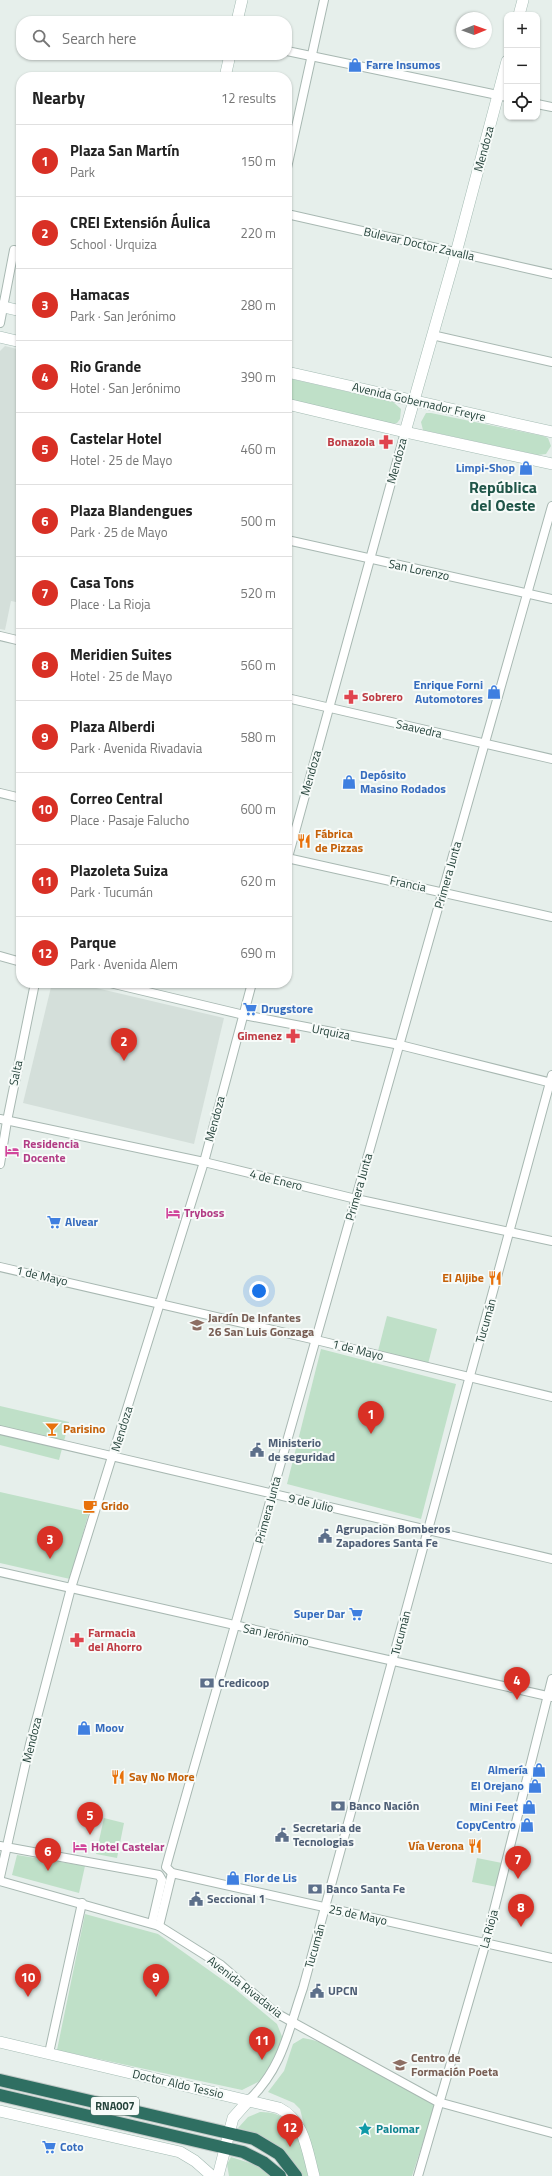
<!DOCTYPE html>
<meta charset="utf-8">
<style>
:root{--surface:#fff;--page:#f6f6f6;--text:#222;--muted:#767676;--line:#e0e0e0;--accent:#d93025}
body{margin:0;font-family:"Titillium Web",sans-serif;background:var(--page);color:var(--text)}
.controls{position:absolute;right:12px;top:12px;display:grid;overflow:hidden;border-radius:8px;box-shadow:0 1px 3px #0004}
.controls button{width:36px;height:36px;display:grid;place-items:center;padding:0;border:0;border-bottom:1px solid var(--line);background:var(--surface);color:var(--text);font:20px sans-serif}
.compass{position:absolute;left:456px;top:12px;width:36px;height:36px;border-radius:50%;background:var(--surface);box-shadow:0 1px 3px #0004;rotate:89deg}
.you{position:absolute;left:259px;top:1291px;width:14px;height:14px;margin:-10px;border:3px solid #fff;border-radius:50%;background:#1a73e8;box-shadow:0 0 0 6px #1a73e833}
.badge{display:grid;place-items:center;width:26px;height:26px;border-radius:50%;background:var(--accent);color:#fff;font-size:13px;font-weight:700}
.pin{position:absolute;translate:-50% -33px;filter:drop-shadow(0 1px 2px #0008)}
.pin::after{content:'';position:absolute;top:21px;width:14px;height:12px;background:inherit;clip-path:polygon(0 0,100% 0,50% 100%)}
.list{margin:0;padding:0;list-style:none}
h2{display:flex;justify-content:space-between;align-items:center;height:52px;margin:0;padding:0 16px;font-size:17px}
h2 small{font-size:13px;font-weight:400;color:var(--muted)}
.list li{display:grid;grid-template-columns:26px 1fr auto;gap:12px;align-items:center;box-sizing:border-box;height:72px;padding:0 16px;border-top:1px solid var(--line)}
.list b{display:block;font-size:15px;white-space:nowrap}
.list p{margin:0;font-size:13px;white-space:nowrap;color:var(--muted)}
.list em{font-size:13px;font-style:normal;color:var(--muted)}
.icon{flex:none;width:22px;height:22px;fill:none;stroke:currentColor;stroke-width:2;stroke-linecap:round;stroke-linejoin:round}
.map{position:relative;flex:none;width:552px;height:2176px;overflow:hidden}
.search{position:absolute;background:var(--surface);box-shadow:0 1px 3px #0004;left:16px;top:16px;width:276px;height:44px;display:flex;align-items:center;gap:10px;box-sizing:border-box;padding:0 14px;border-radius:16px;color:var(--muted);font-size:15px}
.panel{position:absolute;background:var(--surface);box-shadow:0 1px 3px #0004;left:16px;top:72px;width:276px;height:916px;border-radius:16px}
.map>svg:first-child{display:block}
.built{fill:#d4dfda}
.green{fill:#bfe0c8}
.lines{fill:none;stroke-linecap:round;stroke-linejoin:round}
.street-casing{stroke:#a8b8b2;stroke-width:10}
.secondary-casing{stroke:#a4bbb3;stroke-width:12}
.highway-casing{stroke:#c2cac8;stroke-width:14}
.street{stroke:#fff;stroke-width:8}
.secondary{stroke:#fff;stroke-width:11}
.highway{stroke:#2f6f62;stroke-width:12}
.labels{text-anchor:middle;stroke-width:4;stroke-linejoin:round;paint-order:stroke}
.shield{fill:#f7fbf9;stroke:#637a73;stroke-width:1}
.shield-label{font-size:11px;font-weight:bold;fill:#24423a}
.shop-label{font-size:12px;font-weight:bold;fill:#366cbe;stroke:#f7fbf9;text-anchor:start}
.street-label{font-size:12px;fill:#24423a;stroke:#f7fbf9}
.health-label{font-size:12px;font-weight:bold;fill:#be3a42;stroke:#f7fbf9;text-anchor:end}
.food-label{font-size:12px;font-weight:bold;fill:#c56008;stroke:#f7fbf9;text-anchor:start}
.hotel-label{font-size:12px;font-weight:bold;fill:#b23c85;stroke:#f7fbf9;text-anchor:start}
.education-label{font-size:12px;font-weight:bold;fill:#785e54;stroke:#f7fbf9;text-anchor:start}
.service-label{font-size:12px;font-weight:bold;fill:#4e5e75;stroke:#f7fbf9;text-anchor:start}
.culture-label{font-size:12px;font-weight:bold;fill:#0d838f;stroke:#f7fbf9;text-anchor:start}
.district-label{font-size:16px;font-weight:bold;fill:#1f5548;stroke:#f7fbf9}
</style>
<div class="map">
<svg width="552" height="2176" viewBox="0 0 552 2176">
<rect width="100%" height="100%" fill="#e6efeb"/>
<g class="built">
<polygon points="5,346 21,350 21,603 11,601 5,630 0,629 0,351"/>
<polygon points="52,983 75,983 224,1018 194,1144 23,1103"/>
</g>
<g class="green">
<polygon points="287,378 393,402 401,409 400,419 397,423 391,424 287,399"/>
<polygon points="426,413 431,413 543,436 548,438 551,446 546,454 538,455 423,430 421,422"/>
<polygon points="387,1316 437,1329 428,1364 378,1351"/>
<polygon points="321,1349 456,1384 421,1519 287,1484"/>
<polygon points="0,1406 69,1422 59,1460 0,1445"/>
<polygon points="0,1492 89,1512 70,1579 0,1563"/>
<polygon points="104,1818 124,1823 117,1858 96,1854"/>
<polygon points="17,1855 85,1866 79,1893 12,1875"/>
<polygon points="477,1858 502,1863 497,1887 472,1882"/>
<polygon points="85,1914 158,1934 234,1988 277,2024 283,2039 280,2051 260,2081 242,2090 57,2050"/>
<path d="M303,2038C350,2046 394,2081 435,2105L412,2176H317L300,2109L294,2103L268,2092L284,2071L293,2044Z"/>
<path d="M260,2112C299,2111 302,2147 308,2176H302C289,2150 266,2135 238,2128L248,2117Z"/>
<polygon points="231,2157 256,2165 270,2176 229,2176 227,2164"/>
</g>
<g class="lines">
<defs>
<g id="street">
<polyline points="287,51 507,97"/>
<polyline points="537,104 552,107"/>
<polyline points="287,168 324,0"/>
<polyline points="287,214 552,274"/>
<polyline points="0,323 14,250"/>
<polyline points="432,335 552,362"/>
<path d="M552,506L272,1494C238,1619 200,1743 166,1867L172,1873L552,1958"/>
<polyline points="287,540 552,599"/>
<polyline points="0,636 21,641"/>
<polyline points="287,698 552,759"/>
<polyline points="0,793 21,798"/>
<polyline points="287,858 552,917"/>
<polyline points="287,861 405,432"/>
<polyline points="0,956 21,962"/>
<polyline points="110,983 244,1015 400,1045 552,1083"/>
<polyline points="0,1119 204,1162 356,1199 552,1241"/>
<polyline points="0,1164 7,1121 35,983"/>
<polyline points="0,1267 316,1340 552,1397"/>
<polyline points="0,1430 552,1559"/>
<polyline points="0,1572 552,1697"/>
<polyline points="0,1846 159,1875 162,1880 152,1923"/>
<polyline points="0,1877 30,1744 71,1588 204,1162 252,983"/>
<polyline points="0,1881 159,1926 221,1965 276,2013 438,2102 552,2133"/>
<polyline points="159,1926 172,1873"/>
<polyline points="49,2053 82,1903"/>
<path d="M249,2100C283,2067 288,2031 303,1988L552,1075"/>
<polyline points="418,2176 486,1942 552,1679"/>
</g>
<g id="secondary">
<polyline points="519,15 523,0"/>
<polyline points="237,21 242,0"/>
<polyline points="225,77 230,55"/>
<polyline points="0,306 21,311"/>
<polyline points="0,337 21,342"/>
<polyline points="287,372 552,432"/>
<polyline points="287,404 405,432 552,464"/>
<polyline points="405,432 456,253 507,61"/>
<path d="M0,2042L279,2108C305,2121 307,2151 314,2176"/>
<polyline points="0,2111 180,2152 195,2161 212,2176"/>
<polyline points="218,2176 233,2118 249,2100"/>
</g>
<g id="highway">
<polyline points="0,2080 254,2139 279,2154 296,2176"/>
<polyline points="0,2095 243,2152 263,2162 280,2176"/>
</g>
</defs>
<use href="#street" class="street-casing"/>
<use href="#secondary" class="secondary-casing"/>
<use href="#highway" class="highway-casing"/>
<use href="#street" class="street"/>
<use href="#secondary" class="secondary"/>
<use href="#highway" class="highway"/>
</g>
<defs>
<symbol id="shop-bare" viewBox="-9 -9 18 18"><path d="M-5-2.5h2.3a2.7 3.5 0 0 1 5.4 0H5L5.5 6h-11ZM-1.5-2.5h3a1.5 2.3 0 0 0-3 0Z" fill="#3f7fe0" stroke="#f7fbf9" stroke-width="2.5" paint-order="stroke"/></symbol>
<symbol id="pharmacy-bare" viewBox="-9 -9 18 18"><path d="M-2-6h4v4h4v4h-4v4h-4v-4h-4v-4h4Z" fill="#e0444e" stroke="#f7fbf9" stroke-width="2.5" paint-order="stroke"/></symbol>
<symbol id="restaurant-bare" viewBox="-9 -9 18 18"><path d="M-5-6h1v4h1v-4h1v4h1v-4h1v5L-1.5 .5V6h-2V.5L-5-1ZM5-6V6H3V1.5H1.5Q1.5-4 5-6Z" fill="#e8710a" stroke="#f7fbf9" stroke-width="2.5" paint-order="stroke"/></symbol>
<symbol id="supermarket-bare" viewBox="-9 -9 18 18"><path d="M-6-5.5h2.5l.6 2H6L4.5 2H-2.5L-4.4-4H-6ZM-1.5 3.2a1.3 1.3 0 1 0 .1 0ZM3 3.2a1.3 1.3 0 1 0 .1 0Z" fill="#3f7fe0" stroke="#f7fbf9" stroke-width="2.5" paint-order="stroke"/></symbol>
<symbol id="hotel-bare" viewBox="-9 -9 18 18"><path d="M-6-4.5h1.5V1H6V5H4.5V3h-9V5H-6ZM-4 0a1.8 1.8 0 1 1 3.6 0ZM.5 0V-2.5h3Q6-2.5 6 0Z" fill="#d1479c" stroke="#f7fbf9" stroke-width="2.5" paint-order="stroke"/></symbol>
<symbol id="school-bare" viewBox="-9 -9 18 18"><path d="M0-5L7-2L0 1L-7-2ZM-4 1L0 2.5L4 1V4Q0 6-4 4Z" fill="#8d6e63" stroke="#f7fbf9" stroke-width="2.5" paint-order="stroke"/></symbol>
<symbol id="bar-bare" viewBox="-9 -9 18 18"><path d="M-6-5H6L.8 .8V4.5H3.5V6h-7V4.5H-.8V.8Z" fill="#e8710a" stroke="#f7fbf9" stroke-width="2.5" paint-order="stroke"/></symbol>
<symbol id="civic-bare" viewBox="-9 -9 18 18"><path d="M-.6-6.5H3V-4.5H.6V-3L4-1V1h2V6H-6V1h2V-1L-.6-3ZM-1.2 2.5V6h2.4V2.5Z" fill="#5c6f8a" stroke="#f7fbf9" stroke-width="2.5" paint-order="stroke"/></symbol>
<symbol id="cafe-bare" viewBox="-9 -9 18 18"><path d="M-5.5-4.5H6V0H3Q3 3.5 0 3.5H-2.5Q-5.5 3.5-5.5 0ZM3-3.2v2h1.7v-2ZM-6 4.5H4V6H-6Z" fill="#e8710a" stroke="#f7fbf9" stroke-width="2.5" paint-order="stroke"/></symbol>
<symbol id="bank-bare" viewBox="-9 -9 18 18"><path d="M-6-4H6V4H-6ZM0-2.3a2.3 2.3 0 1 0 0 4.6a2.3 2.3 0 1 0 0-4.6Z" fill="#5c6f8a" stroke="#f7fbf9" stroke-width="2.5" paint-order="stroke"/></symbol>
<symbol id="university-bare" viewBox="-9 -9 18 18"><path d="M0-5L7-2L0 1L-7-2ZM-4 1L0 2.5L4 1V4Q0 6-4 4Z" fill="#8d6e63" stroke="#f7fbf9" stroke-width="2.5" paint-order="stroke"/></symbol>
<symbol id="sight-bare" viewBox="-9 -9 18 18"><path d="M0-6L1.8-2.2L6-1.7L2.9 1.2L3.7 5.4L0 3.3L-3.7 5.4L-2.9 1.2L-6-1.7L-1.8-2.2Z" fill="#0f9aa8" stroke="#f7fbf9" stroke-width="2.5" paint-order="stroke"/></symbol>
</defs>
<g fill-rule="evenodd">
<use href="#shop-bare" x="345" y="55" width="20" height="20"/>
<use href="#pharmacy-bare" x="376" y="432" width="20" height="20"/>
<use href="#shop-bare" x="516" y="458" width="20" height="20"/>
<use href="#shop-bare" x="484" y="682" width="20" height="20"/>
<use href="#pharmacy-bare" x="341" y="687" width="20" height="20"/>
<use href="#shop-bare" x="339" y="772" width="20" height="20"/>
<use href="#restaurant-bare" x="294" y="831" width="20" height="20"/>
<use href="#supermarket-bare" x="240" y="999" width="20" height="20"/>
<use href="#pharmacy-bare" x="283" y="1026" width="20" height="20"/>
<use href="#hotel-bare" x="2" y="1141" width="20" height="20"/>
<use href="#hotel-bare" x="163" y="1203" width="20" height="20"/>
<use href="#supermarket-bare" x="44" y="1212" width="20" height="20"/>
<use href="#restaurant-bare" x="485" y="1268" width="20" height="20"/>
<use href="#school-bare" x="187" y="1315" width="20" height="20"/>
<use href="#bar-bare" x="42" y="1419" width="20" height="20"/>
<use href="#civic-bare" x="247" y="1440" width="20" height="20"/>
<use href="#cafe-bare" x="80" y="1496" width="20" height="20"/>
<use href="#civic-bare" x="315" y="1526" width="20" height="20"/>
<use href="#supermarket-bare" x="346" y="1604" width="20" height="20"/>
<use href="#pharmacy-bare" x="67" y="1630" width="20" height="20"/>
<use href="#bank-bare" x="197" y="1673" width="20" height="20"/>
<use href="#shop-bare" x="74" y="1718" width="20" height="20"/>
<use href="#shop-bare" x="529" y="1760" width="20" height="20"/>
<use href="#restaurant-bare" x="108" y="1767" width="20" height="20"/>
<use href="#shop-bare" x="525" y="1776" width="20" height="20"/>
<use href="#bank-bare" x="328" y="1796" width="20" height="20"/>
<use href="#shop-bare" x="519" y="1797" width="20" height="20"/>
<use href="#shop-bare" x="517" y="1815" width="20" height="20"/>
<use href="#civic-bare" x="272" y="1825" width="20" height="20"/>
<use href="#restaurant-bare" x="465" y="1836" width="20" height="20"/>
<use href="#hotel-bare" x="70" y="1837" width="20" height="20"/>
<use href="#shop-bare" x="223" y="1868" width="20" height="20"/>
<use href="#bank-bare" x="305" y="1879" width="20" height="20"/>
<use href="#civic-bare" x="186" y="1889" width="20" height="20"/>
<use href="#civic-bare" x="307" y="1981" width="20" height="20"/>
<use href="#university-bare" x="390" y="2055" width="20" height="20"/>
<use href="#sight-bare" x="355" y="2119" width="20" height="20"/>
<use href="#supermarket-bare" x="39" y="2137" width="20" height="20"/>
</g>
<g class="labels">
<rect class="shield" x="91" y="2097" width="48" height="18" rx="3"/>
<g class="shield-label">
<text x="115" y="2110">RNA007</text>
</g>
<g class="shop-label">
<text x="366" y="69">Farre Insumos</text>
<text x="515" y="472" text-anchor="end">Limpi-Shop</text>
<text x="483" y="689" text-anchor="end">Enrique Forni<tspan x="483" dy="14">Automotores</tspan></text>
<text x="360" y="779">Depósito<tspan x="360" dy="14">Masino Rodados</tspan></text>
<text x="261" y="1013">Drugstore</text>
<text x="65" y="1226">Alvear</text>
<text x="345" y="1618" text-anchor="end">Super Dar</text>
<text x="95" y="1732">Moov</text>
<text x="528" y="1774" text-anchor="end">Almería</text>
<text x="524" y="1790" text-anchor="end">El Orejano</text>
<text x="518" y="1811" text-anchor="end">Mini Feet</text>
<text x="516" y="1829" text-anchor="end">CopyCentro</text>
<text x="244" y="1882">Flor de Lis</text>
<text x="60" y="2151">Coto</text>
</g>
<g class="street-label">
<text transform="translate(484 149) rotate(-75)" y="4">Mendoza</text>
<text transform="translate(419 244) rotate(13)" y="4">Bulevar Doctor Zavalla</text>
<text transform="translate(419 402) rotate(13)" y="4">Avenida Gobernador Freyre</text>
<text transform="translate(397 461) rotate(-75)" y="4">Mendoza</text>
<text transform="translate(419 570) rotate(12)" y="4">San Lorenzo</text>
<text transform="translate(419 729) rotate(13)" y="4">Saavedra</text>
<text transform="translate(311 773) rotate(-74)" y="4">Mendoza</text>
<text transform="translate(448 875) rotate(-74)" y="4">Primera Junta</text>
<text transform="translate(408 884) rotate(12)" y="4">Francia</text>
<text transform="translate(331 1032) rotate(11)" y="4">Urquiza</text>
<text transform="translate(16 1073) rotate(-78)" y="4">Salta</text>
<text transform="translate(215 1119) rotate(-75)" y="4">Mendoza</text>
<text transform="translate(276 1180) rotate(14)" y="4">4 de Enero</text>
<text transform="translate(359 1187) rotate(-74)" y="4">Primera Junta</text>
<text transform="translate(42 1276) rotate(13)" y="4">1 de Mayo</text>
<text transform="translate(486 1321) rotate(-74)" y="4">Tucumán</text>
<text transform="translate(358 1350) rotate(14)" y="4">1 de Mayo</text>
<text transform="translate(122 1429) rotate(-73)" y="4">Mendoza</text>
<text transform="translate(311 1503) rotate(13)" y="4">9 de Julio</text>
<text transform="translate(268 1510) rotate(-75)" y="4">Primera Junta</text>
<text transform="translate(401 1633) rotate(-75)" y="4">Tucumán</text>
<text transform="translate(276 1635) rotate(12)" y="4">San Jerónimo</text>
<text transform="translate(32 1740) rotate(-76)" y="4">Mendoza</text>
<text transform="translate(358 1915) rotate(12)" y="4">25 de Mayo</text>
<text transform="translate(489 1929) rotate(-75)" y="4">La Rioja</text>
<text transform="translate(315 1946) rotate(-74)" y="4">Tucumán</text>
<text transform="translate(245 1987) rotate(38)" y="4">Avenida Rivadavia</text>
<text transform="translate(178 2084) rotate(13)" y="4">Doctor Aldo Tessio</text>
</g>
<g class="health-label">
<text x="375" y="446">Bonazola</text>
<text x="362" y="701" text-anchor="start">Sobrero</text>
<text x="282" y="1040">Gimenez</text>
<text x="88" y="1637" text-anchor="start">Farmacia<tspan x="88" dy="14">del Ahorro</tspan></text>
</g>
<g class="food-label">
<text x="315" y="838">Fábrica<tspan x="315" dy="14">de Pizzas</tspan></text>
<text x="484" y="1282" text-anchor="end">El Aljibe</text>
<text x="63" y="1433">Parisino</text>
<text x="101" y="1510">Grido</text>
<text x="129" y="1781">Say No More</text>
<text x="464" y="1850" text-anchor="end">Vía Verona</text>
</g>
<g class="hotel-label">
<text x="23" y="1148">Residencia<tspan x="23" dy="14">Docente</tspan></text>
<text x="184" y="1217">Tryboss</text>
<text x="91" y="1851">Hotel Castelar</text>
</g>
<g class="education-label">
<text x="208" y="1322">Jardín De Infantes<tspan x="208" dy="14">26 San Luis Gonzaga</tspan></text>
<text x="411" y="2062">Centro de<tspan x="411" dy="14">Formación Poeta</tspan></text>
</g>
<g class="service-label">
<text x="268" y="1447">Ministerio<tspan x="268" dy="14">de seguridad</tspan></text>
<text x="336" y="1533">Agrupacion Bomberos<tspan x="336" dy="14">Zapadores Santa Fe</tspan></text>
<text x="218" y="1687">Credicoop</text>
<text x="349" y="1810">Banco Nación</text>
<text x="293" y="1832">Secretaria de<tspan x="293" dy="14">Tecnologias</tspan></text>
<text x="326" y="1893">Banco Santa Fe</text>
<text x="207" y="1903">Seccional 1</text>
<text x="328" y="1995">UPCN</text>
</g>
<g class="culture-label">
<text x="376" y="2133">Palomar</text>
</g>
<g class="district-label">
<text x="503" y="493">República<tspan x="503" dy="18">del Oeste</tspan></text>
</g>
</g>
</svg>
<div class="controls">
<button>+</button>
<button>−</button>
<button><svg class="icon" aria-label="locate" viewBox="0 0 24 24"><circle cx="12" cy="12" r="6"/><path d="M12 2v4M12 18v4M2 12h4M18 12h4"/></svg></button>
</div>
<svg class="compass" viewBox="-18 -18 36 36"><path d="M0-13l5 13h-10z" fill="#e53935"/><path d="M0 13l5-13h-10z" fill="#767676"/></svg>
<div class="you"></div>
<div class="pin badge" style="left:371px;top:1434px">1</div>
<div class="pin badge" style="left:124px;top:1061px">2</div>
<div class="pin badge" style="left:50px;top:1559px">3</div>
<div class="pin badge" style="left:517px;top:1700px">4</div>
<div class="pin badge" style="left:90px;top:1835px">5</div>
<div class="pin badge" style="left:48px;top:1871px">6</div>
<div class="pin badge" style="left:518px;top:1879px">7</div>
<div class="pin badge" style="left:521px;top:1927px">8</div>
<div class="pin badge" style="left:156px;top:1997px">9</div>
<div class="pin badge" style="left:28px;top:1997px">10</div>
<div class="pin badge" style="left:262px;top:2060px">11</div>
<div class="pin badge" style="left:290px;top:2147px">12</div>
<div class="search"><svg class="icon" aria-label="search" viewBox="0 0 24 24"><circle cx="10" cy="10" r="6"/><path d="M15 15l6 6"/></svg>Search here</div>
<section class="panel">
<h2>Nearby<small>12 results</small></h2>
<ul class="list">
<li><span class="badge">1</span><div><b>Plaza San Martín</b><p>Park</p></div><em>150 m</em></li>
<li><span class="badge">2</span><div><b>CREI Extensión Áulica</b><p>School · Urquiza</p></div><em>220 m</em></li>
<li><span class="badge">3</span><div><b>Hamacas</b><p>Park · San Jerónimo</p></div><em>280 m</em></li>
<li><span class="badge">4</span><div><b>Rio Grande</b><p>Hotel · San Jerónimo</p></div><em>390 m</em></li>
<li><span class="badge">5</span><div><b>Castelar Hotel</b><p>Hotel · 25 de Mayo</p></div><em>460 m</em></li>
<li><span class="badge">6</span><div><b>Plaza Blandengues</b><p>Park · 25 de Mayo</p></div><em>500 m</em></li>
<li><span class="badge">7</span><div><b>Casa Tons</b><p>Place · La Rioja</p></div><em>520 m</em></li>
<li><span class="badge">8</span><div><b>Meridien Suites</b><p>Hotel · 25 de Mayo</p></div><em>560 m</em></li>
<li><span class="badge">9</span><div><b>Plaza Alberdi</b><p>Park · Avenida Rivadavia</p></div><em>580 m</em></li>
<li><span class="badge">10</span><div><b>Correo Central</b><p>Place · Pasaje Falucho</p></div><em>600 m</em></li>
<li><span class="badge">11</span><div><b>Plazoleta Suiza</b><p>Park · Tucumán</p></div><em>620 m</em></li>
<li><span class="badge">12</span><div><b>Parque</b><p>Park · Avenida Alem</p></div><em>690 m</em></li>
</ul>
</section>
</div>
